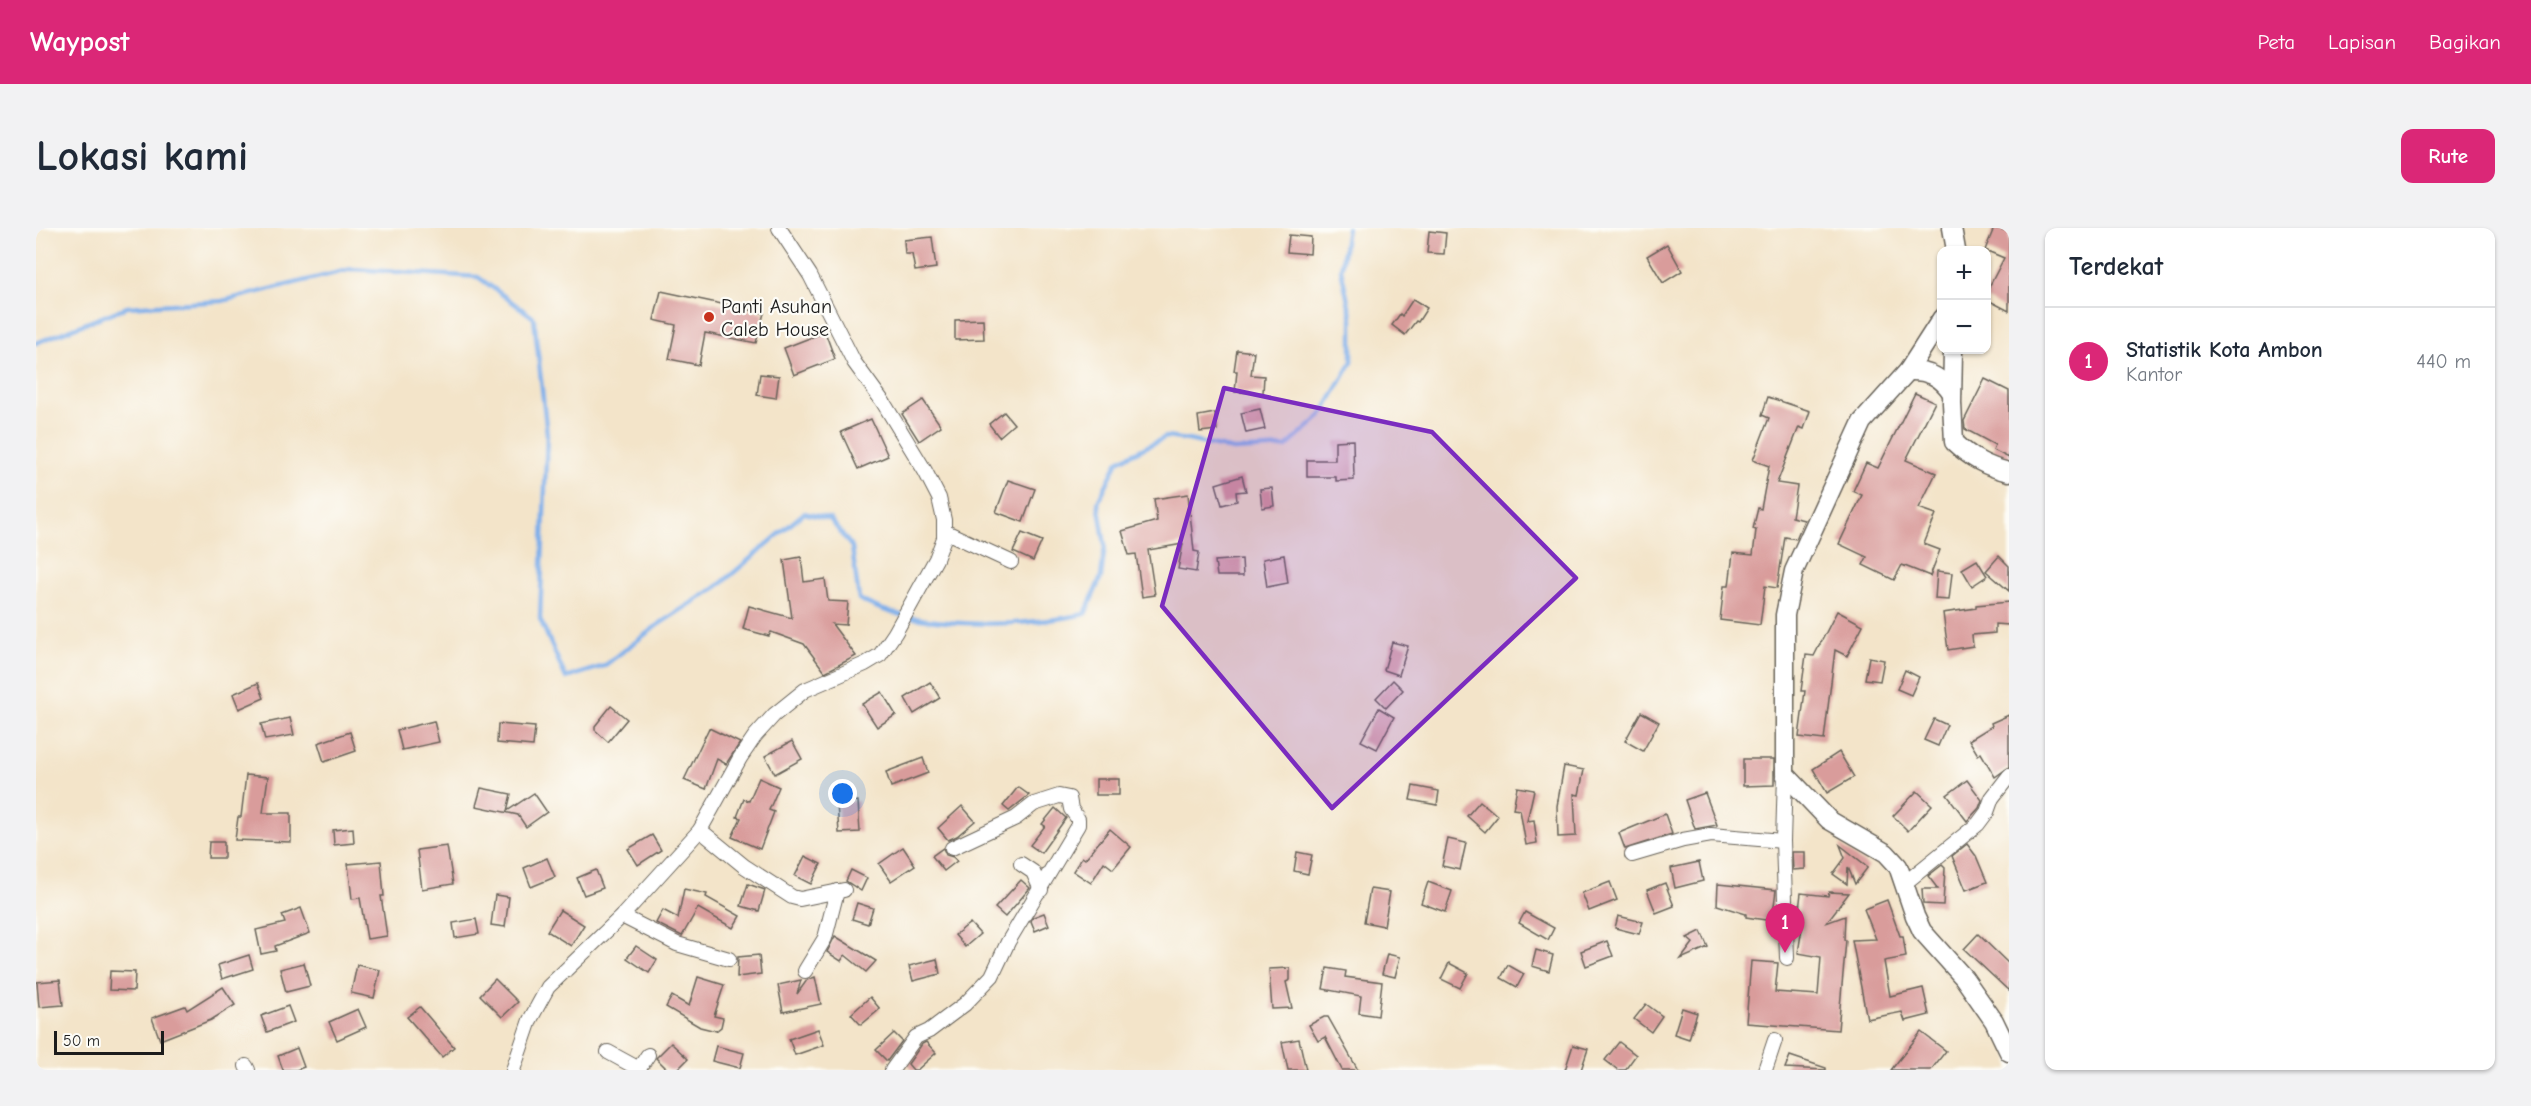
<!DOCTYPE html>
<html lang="id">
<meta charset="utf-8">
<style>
:root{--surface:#fff;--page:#f2f2f3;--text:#1f2937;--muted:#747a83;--line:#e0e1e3;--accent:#db2777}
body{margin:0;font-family:"Comic Neue",sans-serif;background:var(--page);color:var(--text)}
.controls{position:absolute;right:18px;top:18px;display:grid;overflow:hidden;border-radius:12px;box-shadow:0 2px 4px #0004}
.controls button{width:54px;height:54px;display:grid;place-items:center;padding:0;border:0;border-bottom:2px solid var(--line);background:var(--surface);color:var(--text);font:30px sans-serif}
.scale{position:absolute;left:18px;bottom:15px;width:110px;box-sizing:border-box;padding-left:6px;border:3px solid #1c1c1c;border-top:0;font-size:16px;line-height:21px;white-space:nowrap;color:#1c1c1c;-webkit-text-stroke:4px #fdfcf7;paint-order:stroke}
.you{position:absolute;left:807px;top:566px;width:21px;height:21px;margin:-15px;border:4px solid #fff;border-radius:50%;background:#1a73e8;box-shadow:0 0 0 9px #1a73e833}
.badge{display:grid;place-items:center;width:39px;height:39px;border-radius:50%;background:var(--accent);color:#fff;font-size:20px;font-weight:700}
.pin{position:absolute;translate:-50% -50px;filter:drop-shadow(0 2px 3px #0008)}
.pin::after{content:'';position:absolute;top:32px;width:21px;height:18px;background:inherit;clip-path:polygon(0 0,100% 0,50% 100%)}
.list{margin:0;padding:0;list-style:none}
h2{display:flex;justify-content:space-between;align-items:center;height:78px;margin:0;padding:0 24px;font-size:26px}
h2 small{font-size:20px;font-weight:400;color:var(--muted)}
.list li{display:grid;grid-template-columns:39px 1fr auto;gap:18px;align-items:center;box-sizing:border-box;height:108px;padding:0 24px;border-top:2px solid var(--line)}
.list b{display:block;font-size:22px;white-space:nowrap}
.list p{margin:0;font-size:20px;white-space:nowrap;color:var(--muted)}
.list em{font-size:20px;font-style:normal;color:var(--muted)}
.map{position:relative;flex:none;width:1973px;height:842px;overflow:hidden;border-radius:12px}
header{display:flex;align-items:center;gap:36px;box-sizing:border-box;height:84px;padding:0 30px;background:var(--accent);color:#fff}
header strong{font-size:28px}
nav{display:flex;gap:33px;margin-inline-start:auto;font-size:21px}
.intro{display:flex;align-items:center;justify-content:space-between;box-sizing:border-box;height:144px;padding:0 36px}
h1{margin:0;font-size:42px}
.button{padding:15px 27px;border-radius:12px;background:var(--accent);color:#fff;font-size:21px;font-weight:700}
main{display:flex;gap:36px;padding:0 36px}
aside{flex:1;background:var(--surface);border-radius:12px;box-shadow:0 2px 4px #0004}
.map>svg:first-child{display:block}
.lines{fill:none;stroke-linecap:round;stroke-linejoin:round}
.stream{stroke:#7eafea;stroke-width:4.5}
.building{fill:#d99c9b}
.minor-casing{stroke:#676259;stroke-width:16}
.tertiary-casing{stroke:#676259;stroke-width:21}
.minor{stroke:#fff;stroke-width:14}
.tertiary{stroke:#fff;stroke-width:18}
.marked{fill:#7b2cbf;fill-opacity:0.2;stroke:#7b2cbf;stroke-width:4.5;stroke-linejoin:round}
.poi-dot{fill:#c8321e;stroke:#fdfcf7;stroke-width:2}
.labels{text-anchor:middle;stroke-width:4.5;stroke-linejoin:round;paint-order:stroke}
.poi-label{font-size:20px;fill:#1c1c1c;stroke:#fdfcf7;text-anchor:start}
</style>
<header>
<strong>Waypost</strong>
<nav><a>Peta</a><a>Lapisan</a><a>Bagikan</a></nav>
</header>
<div class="intro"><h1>Lokasi kami</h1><a class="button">Rute</a></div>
<main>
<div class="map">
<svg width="1973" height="842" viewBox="0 0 1973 842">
<rect width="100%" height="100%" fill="#fdfcf7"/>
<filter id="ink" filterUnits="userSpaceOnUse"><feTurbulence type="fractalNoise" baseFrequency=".0167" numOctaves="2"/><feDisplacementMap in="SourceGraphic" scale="12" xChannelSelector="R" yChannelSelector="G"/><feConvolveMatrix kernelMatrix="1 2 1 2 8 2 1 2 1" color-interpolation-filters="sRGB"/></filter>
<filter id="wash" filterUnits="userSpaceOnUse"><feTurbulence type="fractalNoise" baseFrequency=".008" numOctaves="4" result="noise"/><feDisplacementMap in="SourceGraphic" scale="24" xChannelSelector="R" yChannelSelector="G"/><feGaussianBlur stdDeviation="1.35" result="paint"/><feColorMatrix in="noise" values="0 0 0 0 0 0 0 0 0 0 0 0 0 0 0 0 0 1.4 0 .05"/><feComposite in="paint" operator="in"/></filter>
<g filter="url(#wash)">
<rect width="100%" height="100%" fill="#f3e4c9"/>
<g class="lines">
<path class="stream" d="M0,115L91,79L186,73L316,41L442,49L498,90L511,206L504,391L530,450L568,438L623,396L682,358L768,285L794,291L816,319L823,371C878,403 987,399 1049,386L1065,349L1069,317L1062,274L1082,233L1130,209L1152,212L1198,222L1250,219L1285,188L1316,134V92L1305,41L1311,0"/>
</g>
<g id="blocks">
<g class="building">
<polygon points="1958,0 1973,3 1973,83 1950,71 1950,65 1968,30 1949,22"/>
<polygon points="1393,3 1410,5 1408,26 1391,25"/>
<polygon points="1253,7 1275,9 1274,26 1251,24"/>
<polygon points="896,9 900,40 879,43 876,26 869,26 868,12"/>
<polygon points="1631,16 1646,43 1627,55 1611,28"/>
<polygon points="625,63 728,85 720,115 669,105 663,137 633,131 640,97 618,92"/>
<polygon points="1377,71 1391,80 1382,94 1380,93 1369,107 1356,97 1364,86 1366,88"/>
<polygon points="947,91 948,111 919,112 919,92"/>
<polygon points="789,104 799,131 758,147 748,120"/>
<polygon points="1201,122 1218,124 1215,147 1228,148 1227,165 1199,164 1201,143 1198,143"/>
<polygon points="724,146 743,148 740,170 721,167"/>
<polygon points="1949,151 1973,163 1973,230 1957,222 1959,217 1929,201 1928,193"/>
<polygon points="1879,165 1899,174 1870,232 1900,245 1883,280 1900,286 1888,316 1904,322 1894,348 1866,337 1858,352 1827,337 1831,329 1803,316 1826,267 1817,263 1830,235 1842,240"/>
<polygon points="1732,169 1774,183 1768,201 1763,199 1741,255 1761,258 1756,289 1768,292 1760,311 1749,309 1741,360 1729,358 1724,397 1684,392 1688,358 1693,358 1697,325 1717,327 1720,302 1717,301 1722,280 1725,281 1733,238 1717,232 1733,190 1726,187"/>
<polygon points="887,172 905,198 883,213 866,186"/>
<polygon points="1224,181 1229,201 1210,205 1205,185"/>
<polygon points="968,184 978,196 963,209 953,196"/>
<polygon points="1179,185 1181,202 1164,204 1162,188"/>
<polygon points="835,191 852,228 822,241 805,204"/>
<polygon points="1317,212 1318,252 1300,253 1300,249 1271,249 1271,232 1299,232 1299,213"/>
<polygon points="1206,248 1210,263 1200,264 1201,273 1186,277 1180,256"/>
<polygon points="972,252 999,261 987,294 960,284"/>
<polygon points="1236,260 1238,278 1226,280 1224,261"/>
<polygon points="1152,266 1158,323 1163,324 1160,344 1142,341 1147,316 1112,322 1119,367 1106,369 1100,326 1093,327 1086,303 1121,293 1118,271"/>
<polygon points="986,305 1006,313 997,333 977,324"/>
<polygon points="1248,327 1252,355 1231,359 1227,331"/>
<polygon points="1963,328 1973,338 1973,363 1950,343"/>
<polygon points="765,329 768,354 789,351 792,373 812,374 810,397 796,396 820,428 789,444 768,416 735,404 733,408 707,401 713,378 756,390 748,332"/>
<polygon points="1206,331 1207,348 1181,348 1179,333"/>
<polygon points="1941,332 1951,348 1936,358 1926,341"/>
<polygon points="1901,343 1916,345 1913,372 1899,371"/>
<polygon points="1973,374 1973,397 1959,396 1959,405 1936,407 1937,418 1912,422 1907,385 1940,380 1940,377"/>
<polygon points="1801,383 1827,397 1811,428 1799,422 1788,512 1763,509 1769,463 1765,463 1770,427 1778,428"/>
<polygon points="1356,414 1372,418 1363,447 1348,442"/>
<polygon points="1833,429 1848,432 1844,453 1829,451"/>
<polygon points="1869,442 1883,449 1875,467 1861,461"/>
<polygon points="1357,452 1367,462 1350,480 1340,470"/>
<polygon points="894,454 904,470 878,486 869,470"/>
<polygon points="222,455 228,470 203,481 197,466"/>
<polygon points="846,464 860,487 841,499 826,476"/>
<polygon points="575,478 591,491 572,514 559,502 559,498"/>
<polygon points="1343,480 1358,489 1341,521 1325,513"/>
<polygon points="1605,484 1623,494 1607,523 1589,513"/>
<polygon points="1973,487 1973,539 1959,549 1945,525 1942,527 1933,512 1956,498 1955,495"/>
<polygon points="254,490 258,507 229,512 225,496"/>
<polygon points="1898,491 1911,497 1902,518 1888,512"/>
<polygon points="398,493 403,514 366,522 361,502"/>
<polygon points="462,496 499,499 497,518 461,515"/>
<polygon points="673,500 704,515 690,536 681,531 670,561 648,552"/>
<polygon points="314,504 320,523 288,534 282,515"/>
<polygon points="756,513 766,531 739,546 729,528"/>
<polygon points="1803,524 1818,549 1791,565 1777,541"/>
<polygon points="887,530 892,545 855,559 850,544"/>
<polygon points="1707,531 1738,531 1738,557 1707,558"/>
<polygon points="1528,538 1548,542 1543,567 1538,566 1540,608 1522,609 1521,578"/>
<polygon points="210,547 232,549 227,585 255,585 255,614 199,612 202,589 205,589"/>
<polygon points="723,550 743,559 733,582 738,584 724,621 696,609 705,590 701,589 708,571 713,573"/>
<rect x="1060" y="551" width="23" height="16"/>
<polygon points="1931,552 1946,572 1943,580 1931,593 1911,567"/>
<polygon points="1377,558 1403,563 1401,577 1374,572"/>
<polygon points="982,559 993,567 973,583 967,578"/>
<polygon points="1481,559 1498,562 1491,593 1498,592 1501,615 1490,617 1484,582 1477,581"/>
<polygon points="445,560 475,566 471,583 498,565 511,584 490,599 482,587 440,578"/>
<polygon points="1881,563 1896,577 1872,603 1857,588"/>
<polygon points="1669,565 1681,597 1659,601 1649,572"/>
<polygon points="822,573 824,604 803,605 801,575"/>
<polygon points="1444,573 1462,588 1449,604 1431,588"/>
<polygon points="926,578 939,593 921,608 912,612 902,600"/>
<polygon points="1019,580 1030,590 1005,625 994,617 1009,598 1006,596"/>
<polygon points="1629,586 1636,606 1589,621 1583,605"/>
<polygon points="317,600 318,615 298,617 297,602"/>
<polygon points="1074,601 1095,619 1077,641 1068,634 1055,655 1037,643 1046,629 1049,631"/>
<polygon points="616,607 625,622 602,637 592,621"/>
<polygon points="1412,611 1430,615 1424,642 1406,638"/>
<polygon points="173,614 188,614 188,630 172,630"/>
<polygon points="1931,616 1940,628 1951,654 1930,662 1916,628"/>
<polygon points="1804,617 1832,639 1819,656 1812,639 1811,656 1797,646 1809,630"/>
<polygon points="411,618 417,656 386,661 381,622"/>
<polygon points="867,619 879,637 855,653 843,636"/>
<polygon points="907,620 910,627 917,629 921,633 908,643 896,628"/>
<polygon points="1261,624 1276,627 1272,646 1258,643"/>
<polygon points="1756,624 1769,624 1769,641 1757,642"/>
<polygon points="769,628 785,636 775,656 759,648"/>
<polygon points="511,630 519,649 495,659 488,640"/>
<polygon points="345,633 348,668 345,668 351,708 331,711 324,670 316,671 312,636"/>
<polygon points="1663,634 1667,653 1639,660 1635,640"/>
<polygon points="1906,637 1909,640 1907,677 1887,676 1886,661 1902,661 1892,648"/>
<polygon points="560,642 567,660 548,667 541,650"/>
<polygon points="815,642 831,650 825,663 810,653"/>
<polygon points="985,652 994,660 969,689 959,680"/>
<polygon points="1392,654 1416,663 1409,684 1385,675"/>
<polygon points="1574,654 1581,672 1553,683 1546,665"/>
<polygon points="1629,655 1638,678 1620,685 1611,662"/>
<polygon points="712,656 729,662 723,683 705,678"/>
<polygon points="1682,656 1740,662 1736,693 1710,689 1710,686 1681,677"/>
<polygon points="648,661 671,666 670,669 704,688 697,700 662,680 646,708 620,695 627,682 642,690"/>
<polygon points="1334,661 1354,664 1348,698 1328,694"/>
<polygon points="1793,664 1813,665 1790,695 1809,688 1808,712 1810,712 1802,802 1710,795 1715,733 1742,735 1739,764 1782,767 1785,729 1762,725 1766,700 1761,699 1765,665 1792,668"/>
<polygon points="459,667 473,669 469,699 455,697"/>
<polygon points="1851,672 1864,708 1867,708 1870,729 1848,733 1854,768 1887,760 1893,787 1869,793 1866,784 1831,791 1816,712 1840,711 1828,681"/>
<polygon points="821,675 837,680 832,696 816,691"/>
<polygon points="265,680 274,705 239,718 240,723 225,726 220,702 249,695 246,687"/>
<polygon points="524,682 548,697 535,718 511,703"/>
<polygon points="1489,684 1518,700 1512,712 1483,695"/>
<polygon points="1008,685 1013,697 999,703 995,693 997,689"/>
<polygon points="1582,688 1607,694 1603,706 1579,700"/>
<polygon points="440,691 443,706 419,710 417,695"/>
<polygon points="934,695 944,706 929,719 919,707"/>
<polygon points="1665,703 1672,719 1645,731 1657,715 1651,710"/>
<polygon points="1942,706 1973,736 1973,763 1928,721"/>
<polygon points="799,708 840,733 830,744 809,727 805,733 791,724"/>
<polygon points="1571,713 1577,728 1550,738 1545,723"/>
<polygon points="600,718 621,732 613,745 591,730"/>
<polygon points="1500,722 1517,727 1513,743 1496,738"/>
<polygon points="1351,726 1364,729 1359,749 1346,746"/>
<polygon points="213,727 217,741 186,751 182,737"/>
<polygon points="723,727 725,746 701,749 702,729"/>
<polygon points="901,731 904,746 877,753 873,738"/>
<polygon points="268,735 274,758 250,764 244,741"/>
<polygon points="1413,735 1432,745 1424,760 1405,751"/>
<polygon points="321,737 344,742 338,770 315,765"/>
<polygon points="1472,737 1488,746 1481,759 1465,750"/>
<polygon points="1254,740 1254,752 1250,754 1256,780 1236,781 1233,741"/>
<polygon points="1291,740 1310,743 1309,749 1346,754 1342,788 1323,785 1325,768 1287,761"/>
<polygon points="74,743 99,744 98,763 73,762"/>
<polygon points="662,749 688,757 678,788 687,790 685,799 680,803 664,799 630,779 636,768 653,778"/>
<polygon points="779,749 785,776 747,784 742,757 765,752 761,766 771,752"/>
<polygon points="459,751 482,774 466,789 444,767"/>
<polygon points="24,752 27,777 3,779 1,754"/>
<polygon points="187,759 199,777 175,792 124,812 116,790 149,778 151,782"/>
<polygon points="834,769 844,781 825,797 815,786"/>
<polygon points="1610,776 1626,788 1615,804 1598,791"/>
<polygon points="252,778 258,794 231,804 225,788"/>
<polygon points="384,779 418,819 406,829 371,789"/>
<polygon points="1646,780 1661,785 1653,811 1638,806"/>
<polygon points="322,781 330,799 301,812 293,794"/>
<polygon points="1288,789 1292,789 1322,842 1306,842 1289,809 1282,813 1273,797"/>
<polygon points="782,801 788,817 759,827 753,811"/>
<polygon points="1885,804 1910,823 1895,842 1855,842"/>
<polygon points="858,805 866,813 851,833 840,822"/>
<polygon points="1263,811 1270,842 1252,842 1246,814"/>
<polygon points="890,814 900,825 881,842 877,842 872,836 886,816"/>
<polygon points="1583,814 1600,827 1589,842 1582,842 1569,832"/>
<polygon points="635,815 652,831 641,842 632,842 620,830"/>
<polygon points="1537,817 1552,821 1545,842 1529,842"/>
<polygon points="680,818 708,825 704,840 676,833"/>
<polygon points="261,820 268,839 260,842 247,842 242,828"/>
<polygon points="1754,828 1790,840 1790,842 1749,840"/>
</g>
</g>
</g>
<g filter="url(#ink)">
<use href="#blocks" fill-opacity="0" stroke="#676259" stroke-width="1.5"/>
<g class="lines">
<defs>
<g id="minor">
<polyline points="908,303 975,334"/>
<polyline points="1749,546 1747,613 1751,730"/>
<polyline points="664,602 708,638 756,669 764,671 808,662"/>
<polyline points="1596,627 1647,612 1675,607 1747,613"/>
<polyline points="985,636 997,644 1005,662"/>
<polyline points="1869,655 1942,596 1951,584 1956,570 1973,548"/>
<polyline points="586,688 641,716 693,731"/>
<polyline points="769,743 789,710 801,663"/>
<polyline points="572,824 603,841"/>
<polyline points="210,838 212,842"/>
<polyline points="477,842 494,792 512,759 586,688 664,602 704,530 719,508 738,487 769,462 829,436 844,427 859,405 900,331 908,310 908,292 903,270 889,243 847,174 818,134 774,47 743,0"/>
<polyline points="602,842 612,827"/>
<polyline points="856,842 880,809 893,803 929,776 956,748 972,714 1042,597 1042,591 1035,581 1033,570 1023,568 998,576 980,590 916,620"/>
<polyline points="1729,842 1739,812"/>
</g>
<g id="tertiary">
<polyline points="1916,0 1920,22"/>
<polyline points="1906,90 1872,143 1826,194 1758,343 1749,387 1749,546 1793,592 1850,625 1862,638 1879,688 1886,703 1928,750 1958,793 1973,824"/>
<path d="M1917,122L1916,175L1918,214C1935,230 1951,239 1973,244"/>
<path d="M1872,143C1891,142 1905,148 1916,165"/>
</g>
</defs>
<use href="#minor" class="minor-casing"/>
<use href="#tertiary" class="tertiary-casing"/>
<use href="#minor" class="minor"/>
<use href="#tertiary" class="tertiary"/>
</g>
</g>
<path class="marked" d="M1188,160L1396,204L1540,350L1296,580L1126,378Z"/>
<circle class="poi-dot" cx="673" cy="89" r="6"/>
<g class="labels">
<g class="poi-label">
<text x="685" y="85">Panti Asuhan<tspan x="685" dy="23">Caleb House</tspan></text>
</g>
</g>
</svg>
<div class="controls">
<button>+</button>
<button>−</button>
</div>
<div class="scale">50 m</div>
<div class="you"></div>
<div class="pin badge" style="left:1749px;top:725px">1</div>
</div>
<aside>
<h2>Terdekat<small></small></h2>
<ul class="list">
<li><span class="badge">1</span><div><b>Statistik Kota Ambon</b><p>Kantor</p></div><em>440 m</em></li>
</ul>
</aside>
</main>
